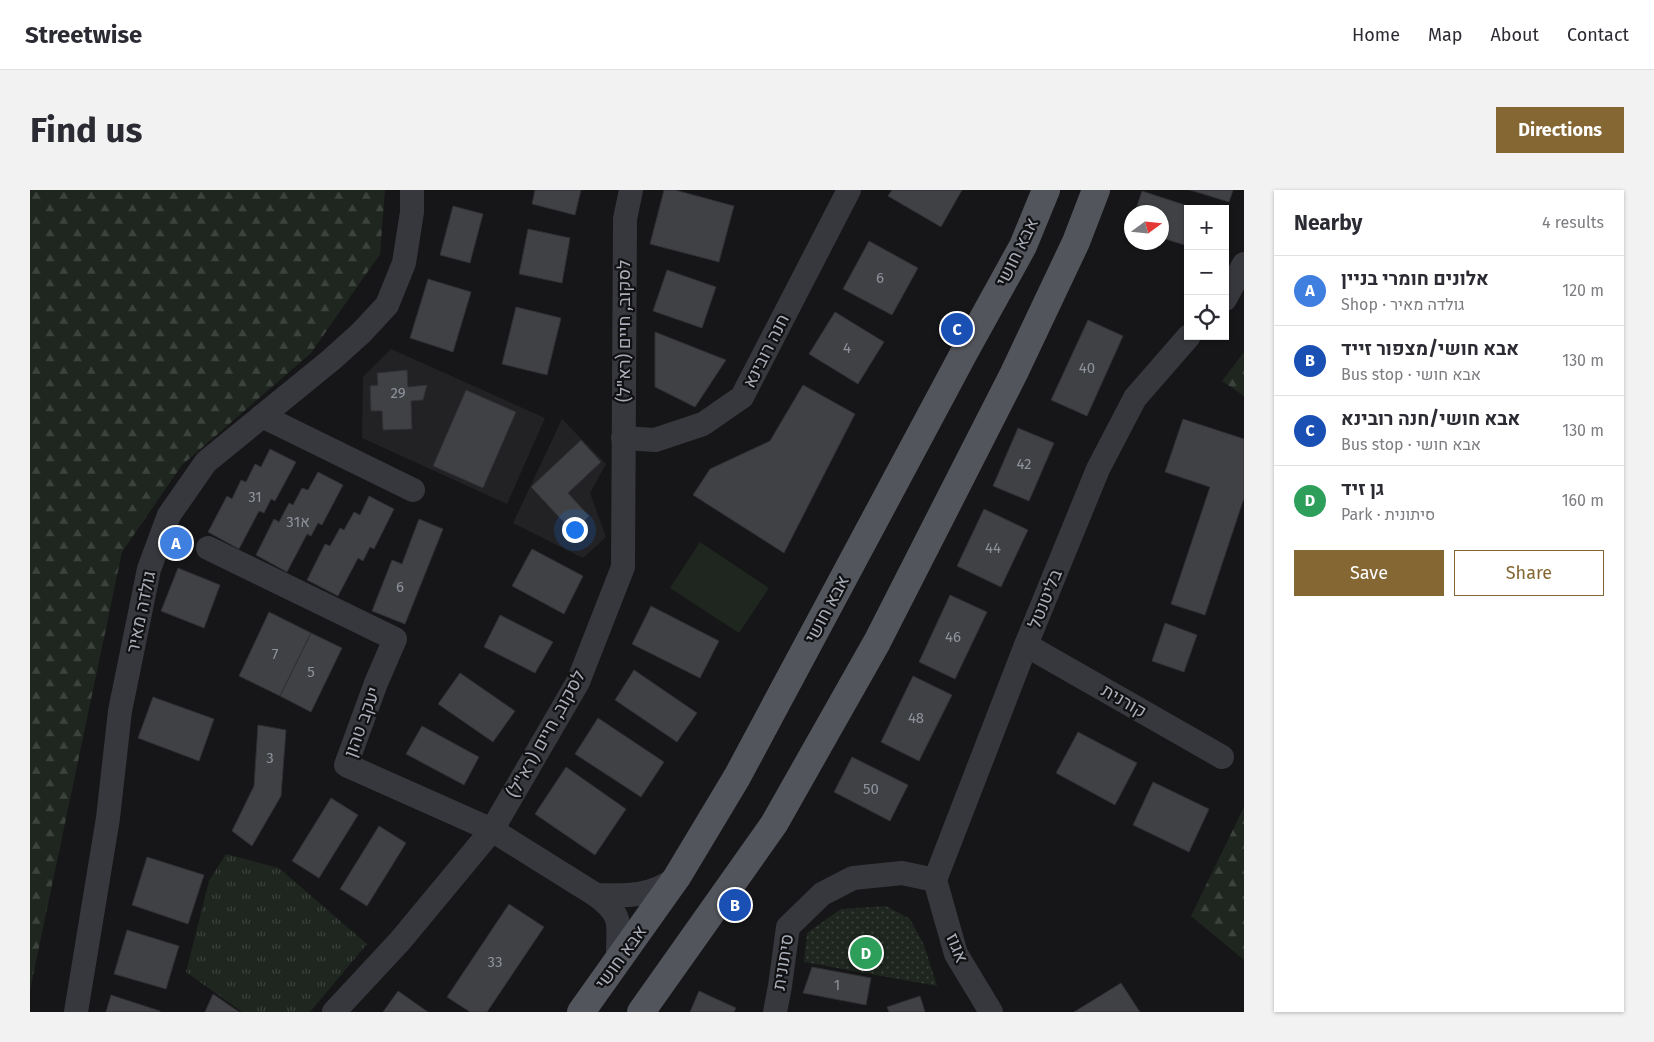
<!DOCTYPE html>
<meta charset="utf-8">
<style>
:root{--surface:#fff;--page:#f2f2f3;--text:#2b2b33;--muted:#7c7c81;--line:#e1e1e2;--accent:#856733}
body{margin:0;font-family:"Fira Sans",Heebo,sans-serif;background:var(--page);color:var(--text)}
.controls{position:absolute;right:15px;top:15px;display:grid;overflow:hidden;border-radius:0px;box-shadow:0 1px 4px #0004}
.controls button{width:45px;height:45px;display:grid;place-items:center;padding:0;border:0;border-bottom:1px solid var(--line);background:var(--surface);color:var(--text);font:25px sans-serif}
.compass{position:absolute;left:1094px;top:15px;width:45px;height:45px;border-radius:50%;background:var(--surface);box-shadow:0 1px 4px #0004;rotate:75deg}
.you{position:absolute;left:544px;top:339px;width:18px;height:18px;margin:-12px;border:4px solid #fff;border-radius:50%;background:#1a73e8;box-shadow:0 0 0 8px #1a73e833}
.badge{display:grid;place-items:center;width:32px;height:32px;border-radius:50%;background:var(--accent);color:#fff;font-size:16px;font-weight:700}
.pin{position:absolute;translate:-50% -50%;border:2px solid #fff;box-shadow:0 1px 5px #0006}
.list{margin:0;padding:0;list-style:none}
h2{display:flex;justify-content:space-between;align-items:center;height:65px;margin:0;padding:0 20px;font-size:21px}
h2 small{font-size:16px;font-weight:400;color:var(--muted)}
.list li{display:grid;grid-template-columns:32px 1fr auto;gap:15px;align-items:center;box-sizing:border-box;height:70px;padding:0 20px;border-top:1px solid var(--line)}
.list b{display:block;font-size:19px;white-space:nowrap}
.list p{margin:0;font-size:16px;white-space:nowrap;color:var(--muted)}
.list em{font-size:16px;font-style:normal;color:var(--muted)}
.actions{display:flex;gap:10px;padding:15px 20px}
.actions a{flex:1;padding:11px 0;border:1px solid var(--accent);border-radius:0px;text-align:center;font-size:18px;color:var(--accent)}
.actions .main{background:var(--accent);color:#fff}
.icon{flex:none;width:28px;height:28px;fill:none;stroke:currentColor;stroke-width:2;stroke-linecap:round;stroke-linejoin:round}
.map{position:relative;flex:none;width:1214px;height:822px;overflow:hidden;border-radius:0px}
header{display:flex;align-items:center;gap:30px;box-sizing:border-box;height:70px;padding:0 25px;background:var(--surface);border-bottom:1px solid var(--line)}
header strong{font-size:24px}
nav{display:flex;gap:28px;margin-inline-start:auto;font-size:18px}
.intro{display:flex;align-items:center;justify-content:space-between;box-sizing:border-box;height:120px;padding:0 30px}
h1{margin:0;font-size:35px}
.button{padding:12px 22px;border-radius:0px;background:var(--accent);color:#fff;font-size:18px;font-weight:700}
main{display:flex;gap:30px;padding:0 30px}
aside{flex:1;background:var(--surface);border-radius:0px;box-shadow:0 1px 4px #0004}
.map>svg:first-child{display:block}
.built{fill:#222225}
.grass{fill:url(#grass-tufts)}
.forest{fill:url(#forest-firs)}
.park{fill:#1e261f}
.garden{fill:url(#garden-dots)}
.building{fill:#404145;stroke:#303034}
.lines{fill:none;stroke-linecap:round;stroke-linejoin:round}
.minor{stroke:#37383d;stroke-width:24}
.primary{stroke:#53555c;stroke-width:28}
.labels{text-anchor:middle;stroke-width:4.5;stroke-linejoin:round;paint-order:stroke}
.number-label{font-size:15px;fill:#8e929b}
.street-label{font-size:18px;fill:#a8adb8;stroke:#111113}
</style>
<header>
<strong>Streetwise</strong>
<nav><a>Home</a><a>Map</a><a>About</a><a>Contact</a></nav>
</header>
<div class="intro"><h1>Find us</h1><a class="button">Directions</a></div>
<main>
<div class="map">
<svg width="1214" height="822" viewBox="0 0 1214 822">
<defs>
<pattern id="grass-tufts" width="24" height="20" patternUnits="userSpaceOnUse" patternTransform="scale(1.25)"><rect width="24" height="20" fill="#1e261f"/><path d="M3 7l-1-3M5 7V3M7 7l1-3M15 17l-1-3M17 17v-4M19 17l1-3" fill="none" stroke="#3c433d"/></pattern>
<pattern id="forest-firs" width="22" height="20" patternUnits="userSpaceOnUse" patternTransform="scale(1.25)"><rect width="22" height="20" fill="#1e261f"/><path d="M5 1l3.5 6h-7zM16 11l3.5 6h-7z" fill="#3c433d"/></pattern>
<pattern id="garden-dots" width="8" height="8" patternUnits="userSpaceOnUse" patternTransform="scale(1.25)"><rect width="8" height="8" fill="#1e261f"/><path d="M2 2h.1M6 6h.1" fill="none" stroke="#3c433d" stroke-width="1.8" stroke-linecap="round"/></pattern>
</defs>
<rect width="100%" height="100%" fill="#161618"/>
<g class="built">
<polygon points="361,159 515,228 477,314 332,248 333,187"/>
<polygon points="532,229 576,274 560,303 576,347 553,368 483,333"/>
</g>
<polygon class="grass" points="196,664 249,678 337,754 280,822 212,822 156,782 179,691"/>
<g class="forest">
<polygon points="0,0 355,0 350,64 281,163 152,275 92,362 0,800"/>
<polygon points="1214,162 1214,206 1192,191"/>
<polygon points="1214,617 1214,770 1161,726"/>
</g>
<polygon class="park" points="670,352 739,398 709,443 640,398"/>
<polygon class="garden" points="856,716 880,729 894,755 907,796 774,772 777,743 811,719"/>
<g class="building">
<polygon points="505,0 551,0 545,25 502,14"/>
<polygon points="634,0 645,0 704,16 689,72 620,54"/>
<polygon points="862,0 932,0 911,37 858,6"/>
<polygon points="1160,0 1203,0 1199,12"/>
<polygon points="1112,1 1167,19 1158,19 1158,56 1132,48 1132,22 1105,22"/>
<polygon points="423,16 453,24 440,73 410,65"/>
<polygon points="498,39 540,48 532,93 489,84"/>
<polygon points="839,51 888,78 862,125 813,99"/>
<polygon points="637,80 686,97 672,138 623,121"/>
<polygon points="398,89 441,102 423,162 380,148"/>
<polygon points="486,117 531,128 517,185 472,174"/>
<polygon points="805,122 854,152 828,194 779,164"/>
<polygon points="1058,130 1093,146 1057,226 1021,210"/>
<polygon points="625,142 696,170 665,217 625,197"/>
<polygon points="377,180 378,197 397,195 393,210 381,211 382,239 353,240 352,221 341,221 340,196 348,195 347,183"/>
<polygon points="773,195 825,224 754,363 663,305 680,279 740,251"/>
<polygon points="436,200 486,222 453,298 403,276"/>
<polygon points="1153,229 1214,249 1214,308 1175,425 1141,414 1180,297 1135,282"/>
<polygon points="988,238 1024,253 999,311 963,296"/>
<polygon points="551,250 571,272 538,303 559,326 543,342 501,297"/>
<polygon points="240,259 266,272 245,311 241,309 234,323 229,321 209,359 178,342 197,306 202,309 211,290 216,292 225,274 231,277"/>
<polygon points="288,282 313,295 292,335 288,333 281,346 277,344 257,382 226,365 244,329 249,332 259,313 263,315 272,298 278,300"/>
<polygon points="339,306 364,319 344,359 340,357 333,371 328,368 308,406 277,390 295,354 300,356 310,338 314,340 324,322 330,325"/>
<polygon points="954,319 998,340 971,397 927,376"/>
<polygon points="389,329 413,339 375,434 342,421 362,370 372,374"/>
<polygon points="502,359 553,386 534,424 482,396"/>
<polygon points="148,378 190,395 174,438 131,421"/>
<polygon points="920,405 957,422 925,489 889,472"/>
<polygon points="621,416 689,451 670,488 602,454"/>
<polygon points="239,422 281,443 250,506 209,486"/>
<polygon points="470,425 523,452 505,483 454,457"/>
<polygon points="1135,433 1167,445 1154,482 1122,471"/>
<polygon points="281,443 312,458 281,522 250,506"/>
<polygon points="604,480 667,523 647,552 585,510"/>
<polygon points="430,483 485,521 463,552 408,514"/>
<polygon points="883,486 922,505 889,571 851,552"/>
<polygon points="123,507 184,529 169,571 108,548"/>
<polygon points="568,528 634,572 611,607 545,564"/>
<polygon points="228,535 256,540 251,606 222,656 202,641 224,596"/>
<polygon points="392,536 449,567 434,595 376,564"/>
<polygon points="1048,542 1107,573 1085,615 1026,583"/>
<polygon points="822,567 878,595 860,631 804,602"/>
<polygon points="536,577 596,619 565,665 505,624"/>
<polygon points="1123,592 1179,619 1159,662 1103,635"/>
<polygon points="301,608 328,625 289,688 262,671"/>
<polygon points="349,636 376,653 337,716 310,699"/>
<polygon points="117,667 174,685 158,734 102,715"/>
<polygon points="479,714 514,737 457,822 440,822 417,807"/>
<polygon points="97,740 149,756 136,799 84,784"/>
<polygon points="782,777 841,788 836,815 773,803"/>
<polygon points="1091,793 1110,822 1044,822"/>
<polygon points="368,801 398,822 353,822"/>
<polygon points="669,801 706,818 704,822 660,822"/>
<polygon points="183,804 209,822 175,822"/>
<polygon points="81,805 130,821 130,822 76,822"/>
<polygon points="890,806 895,822 859,822 857,817"/>
</g>
<g class="lines">
<g class="minor">
<polyline points="1195,109 1214,74"/>
<polyline points="232,226 383,300"/>
<polyline points="593,248 625,250 673,234 712,207 819,0"/>
<path d="M178,358L365,449L346,493L316,575L462,640L566,705C596,727 587,736 588,769"/>
<polyline points="996,455 1192,567"/>
<polyline points="905,690 996,455 1068,279 1105,208 1159,146"/>
<polyline points="905,690 926,764 961,822"/>
<path d="M566,705C595,706 623,707 647,687"/>
<polyline points="46,822 78,628 90,521 119,379 139,325 176,272 301,170 331,143 357,115 374,73 382,22 382,0"/>
<polyline points="304,822 370,751 462,640 548,492 593,377 595,29 601,0"/>
<polyline points="745,822 750,796 758,737 792,704 823,688 872,683 905,690"/>
</g>
<g class="primary">
<polyline points="551,822 647,687 707,587 935,161 993,56 1016,0"/>
<polyline points="611,822 744,634 847,452 984,183 1046,52 1066,0"/>
</g>
</g>
<g class="labels">
<g class="number-label">
<text x="850" y="93">6</text>
<text x="817" y="163">4</text>
<text x="1057" y="183">40</text>
<text x="368" y="208">29</text>
<text x="994" y="279">42</text>
<text x="225" y="312">31</text>
<text x="268" y="337">31א</text>
<text x="963" y="363">44</text>
<text x="370" y="402">6</text>
<text x="923" y="452">46</text>
<text x="245" y="469">7</text>
<text x="281" y="487">5</text>
<text x="886" y="533">48</text>
<text x="240" y="573">3</text>
<text x="841" y="604">50</text>
<text x="465" y="777">33</text>
<text x="807" y="800">1</text>
</g>
<g class="street-label">
<text transform="translate(987 62) rotate(-64)" y="6">אבא חושי</text>
<text transform="translate(594 141) rotate(-90)" y="6">לסקוב, חיים (רא"ל)</text>
<text transform="translate(736 161) rotate(-63)" y="6">חנה רובינא</text>
<text transform="translate(1015 409) rotate(-68)" y="6">בליטנטל</text>
<text transform="translate(797 419) rotate(-62)" y="6">אבא חושי</text>
<text transform="translate(111 422) rotate(-78)" y="6">גולדה מאיר</text>
<text transform="translate(1094 511) rotate(30)" y="6">קורנית</text>
<text transform="translate(332 532) rotate(-70)" y="6">יעקב טהון</text>
<text transform="translate(516 544) rotate(-61)" y="6">לסקוב, חיים (רא"ל)</text>
<text transform="translate(927 758) rotate(68)" y="6">אגוז</text>
<text transform="translate(591 767) rotate(-54)" y="6">אבא חושי</text>
<text transform="translate(753 772) rotate(-81)" y="6">סיתונית</text>
</g>
</g>
</svg>
<div class="controls">
<button>+</button>
<button>−</button>
<button><svg class="icon" aria-label="locate" viewBox="0 0 24 24"><circle cx="12" cy="12" r="6"/><path d="M12 2v4M12 18v4M2 12h4M18 12h4"/></svg></button>
</div>
<svg class="compass" viewBox="-18 -18 36 36"><path d="M0-13l5 13h-10z" fill="#e53935"/><path d="M0 13l5-13h-10z" fill="#7c7c81"/></svg>
<div class="you"></div>
<div class="pin badge" style="left:146px;top:353px;background:#3f7fe0">A</div>
<div class="pin badge" style="left:705px;top:715px;background:#1a4fb4">B</div>
<div class="pin badge" style="left:927px;top:139px;background:#1a4fb4">C</div>
<div class="pin badge" style="left:836px;top:763px;background:#2e9e5b">D</div>
</div>
<aside>
<h2>Nearby<small>4 results</small></h2>
<ul class="list">
<li><span class="badge" style="background:#3f7fe0">A</span><div><b>אלונים חומרי בניין</b><p>Shop · גולדה מאיר</p></div><em>120 m</em></li>
<li><span class="badge" style="background:#1a4fb4">B</span><div><b>אבא חושי/מצפור זייד</b><p>Bus stop · אבא חושי</p></div><em>130 m</em></li>
<li><span class="badge" style="background:#1a4fb4">C</span><div><b>אבא חושי/חנה רובינא</b><p>Bus stop · אבא חושי</p></div><em>130 m</em></li>
<li><span class="badge" style="background:#2e9e5b">D</span><div><b>גן זיד</b><p>Park · סיתונית</p></div><em>160 m</em></li>
</ul>
<div class="actions"><a class="main">Save</a><a>Share</a></div>
</aside>
</main>
